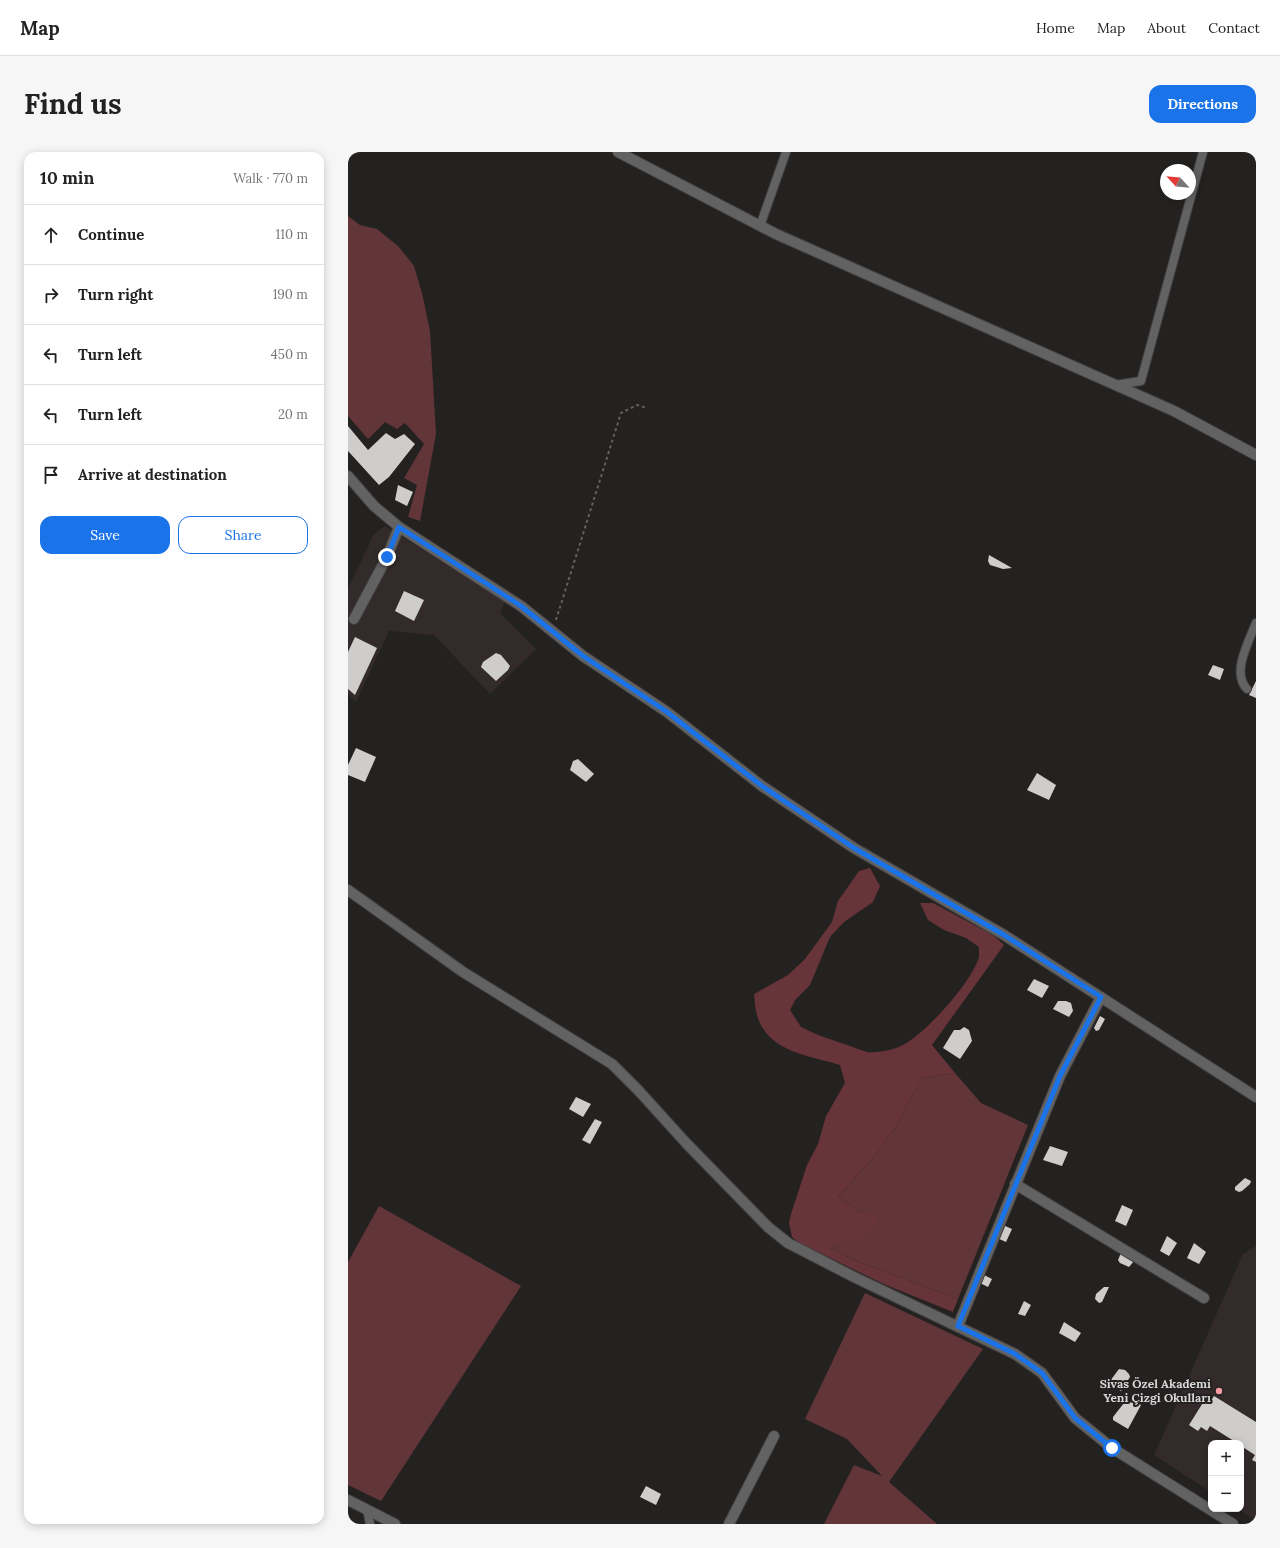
<!DOCTYPE html>
<meta charset="utf-8">
<style>
:root{--surface:#fff;--page:#f6f6f6;--text:#222;--muted:#767676;--line:#e0e0e0;--accent:#1a73e8}
body{margin:0;font-family:Lora,serif;background:var(--page);color:var(--text)}
.controls{position:absolute;right:12px;bottom:12px;display:grid;overflow:hidden;border-radius:8px;box-shadow:0 2px 10px #0003}
.controls button{width:36px;height:36px;display:grid;place-items:center;padding:0;border:0;border-bottom:1px solid var(--line);background:var(--surface);color:var(--text);font:20px sans-serif}
.compass{position:absolute;left:812px;top:12px;width:36px;height:36px;border-radius:50%;background:var(--surface);box-shadow:0 2px 10px #0003;rotate:296deg}
.stop{position:absolute;width:12px;height:12px;margin:-9px;border:3px solid #1a73e8;border-radius:50%;background:#fff}
.stop.end{background:#1a73e8;border-color:#fff;box-shadow:0 1px 4px #0008}
.list{margin:0;padding:0;list-style:none}
h2{display:flex;justify-content:space-between;align-items:center;height:52px;margin:0;padding:0 16px;font-size:17px}
h2 small{font-size:13px;font-weight:400;color:var(--muted)}
.list li{display:grid;grid-template-columns:26px 1fr auto;gap:12px;align-items:center;box-sizing:border-box;height:60px;padding:0 16px;border-top:1px solid var(--line)}
.list b{display:block;font-size:15px;white-space:nowrap}
.list em{font-size:13px;font-style:normal;color:var(--muted)}
.actions{display:flex;gap:8px;padding:12px 16px}
.actions a{flex:1;padding:9px 0;border:1px solid var(--accent);border-radius:12px;text-align:center;font-size:14px;color:var(--accent)}
.actions .main{background:var(--accent);color:#fff}
.icon{flex:none;width:22px;height:22px;fill:none;stroke:currentColor;stroke-width:2;stroke-linecap:round;stroke-linejoin:round}
.map{position:relative;flex:none;width:908px;height:1372px;overflow:hidden;border-radius:12px}
header{display:flex;align-items:center;gap:24px;box-sizing:border-box;height:56px;padding:0 20px;background:var(--surface);border-bottom:1px solid var(--line)}
header strong{font-size:19px}
nav{display:flex;gap:22px;margin-inline-start:auto;font-size:14px}
.intro{display:flex;align-items:center;justify-content:space-between;box-sizing:border-box;height:96px;padding:0 24px}
h1{margin:0;font-size:28px}
.button{padding:10px 18px;border-radius:12px;background:var(--accent);color:#fff;font-size:14px;font-weight:700}
main{display:flex;gap:24px;padding:0 24px}
aside{flex:1;background:var(--surface);border-radius:12px;box-shadow:0 2px 10px #0003}
.map>svg:first-child{display:block}
.built{fill:#332a2b}
.green{fill:#623539}
.forest{fill:#673439}
.building{fill:#cfcccc}
.lines{fill:none;stroke-linecap:round;stroke-linejoin:round}
.lane-casing{stroke:#413e3e;stroke-width:10}
.street-casing{stroke:#413e3e;stroke-width:12}
.path{stroke:#646161;stroke-width:2;stroke-dasharray:3 3;stroke-linecap:butt}
.lane{stroke:#636262;stroke-width:8}
.street{stroke:#636262;stroke-width:10}
.route{stroke:#1a73e8;stroke-width:5}
.poi-dot{fill:#f49aa1;stroke:#242121;stroke-width:1.5}
.labels{text-anchor:middle;stroke-width:4;stroke-linejoin:round;paint-order:stroke}
.poi-label{font-size:12px;font-weight:bold;fill:#d8d6d6;stroke:#242121;text-anchor:end}
</style>
<header>
<strong>Map</strong>
<nav><a>Home</a><a>Map</a><a>About</a><a>Contact</a></nav>
</header>
<div class="intro"><h1>Find us</h1><a class="button">Directions</a></div>
<main>
<aside>
<h2>10 min<small>Walk · 770 m</small></h2>
<ul class="list">
<li><svg class="icon" aria-label="ahead" viewBox="0 0 24 24"><path d="M12 20V5M6 11l6-6 6 6"/></svg><div><b>Continue</b></div><em>110 m</em></li>
<li><svg class="icon" aria-label="right" viewBox="0 0 24 24"><path d="M7 20v-9h11M14 6l5 5-5 5"/></svg><div><b>Turn right</b></div><em>190 m</em></li>
<li><svg class="icon" aria-label="left" viewBox="0 0 24 24"><path d="M17 20v-9H6M10 6l-5 5 5 5"/></svg><div><b>Turn left</b></div><em>450 m</em></li>
<li><svg class="icon" aria-label="left" viewBox="0 0 24 24"><path d="M17 20v-9H6M10 6l-5 5 5 5"/></svg><div><b>Turn left</b></div><em>20 m</em></li>
<li><svg class="icon" aria-label="arrive" viewBox="0 0 24 24"><path d="M6 21V4h12l-3 4 3 4H6"/></svg><div><b>Arrive at destination</b></div></li>
</ul>
<div class="actions"><a class="main">Save</a><a>Share</a></div>
</aside>
<div class="map">
<svg width="908" height="1372" viewBox="0 0 908 1372">
<rect width="100%" height="100%" fill="#242121"/>
<g class="built">
<polygon points="37,374 157,450 152,461 188,497 142,542 86,483 41,479 8,550 0,543 0,436 26,382"/>
<polygon points="908,1094 908,1369 890,1357 893,1357 893,1291 863,1291 863,1340 806,1303 895,1102"/>
</g>
<g class="green">
<polygon points="0,64 12,73 29,77 51,95 66,114 74,141 82,179 88,282 72,369 60,365 69,333 56,326 76,292 57,271 49,277 37,270 20,287 0,264"/>
<polygon points="607,921 633,951 680,973 610,1147 503,1107 482,1096 533,1066 512,1060 490,1045 528,1002 549,974 559,952 575,926"/>
<polygon points="31,1054 173,1134 33,1349 0,1333 0,1110"/>
<polygon points="517,1141 635,1197 541,1330 589,1372 476,1372 506,1313 534,1324 499,1287 457,1267"/>
</g>
<path class="forest" d="M522,716L532,734L525,750L496,770L482,785L462,833L447,848L442,858L453,875L470,883L519,900C530,901 546,898 555,893C578,881 624,830 631,805C631,802 631,798 631,795L618,786L596,778L580,768L572,751H585L645,783L656,793L584,893L607,921L575,926L559,952L549,974L528,1002L490,1045L512,1060L533,1065L512,1089L498,1087L482,1096L503,1107L610,1147L605,1160L538,1133L451,1091L444,1085L441,1071L443,1062L459,1013L470,992L478,964L497,931L492,913C462,904 419,900 409,863C407,857 407,849 406,842L440,823L457,807L484,770L490,749L511,719Z"/>
<g class="building">
<polygon points="0,274 20,298 38,281 47,287 56,282 67,292 41,325 31,333 0,299"/>
<polygon points="50,333 65,340 59,354 47,348"/>
<polygon points="641,403 664,416 655,417 642,413 640,409"/>
<polygon points="56,439 76,448 66,469 47,459"/>
<polygon points="7,485 29,496 7,543 0,537 0,500"/>
<polygon points="148,501 153,503 162,514 160,518 148,529 133,515 135,510"/>
<polygon points="865,513 876,517 872,528 860,523"/>
<polygon points="908,529 908,546 901,543"/>
<polygon points="8,596 28,605 17,630 0,623 0,613"/>
<polygon points="230,607 246,622 238,630 222,618 225,609"/>
<polygon points="689,621 708,633 701,648 679,638"/>
<polygon points="686,827 701,834 694,846 679,838"/>
<polygon points="710,849 718,849 723,851 725,859 721,865 705,857"/>
<polygon points="752,864 757,867 751,878 748,879 746,876"/>
<polygon points="616,875 621,878 624,889 612,907 595,896 606,878 612,878"/>
<polygon points="228,945 243,952 235,965 221,957"/>
<polygon points="247,967 254,970 242,992 234,988"/>
<polygon points="702,994 720,1000 714,1014 695,1008"/>
<polygon points="897,1026 903,1029 902,1032 894,1039 891,1040 887,1038 887,1035"/>
<polygon points="774,1053 785,1058 778,1074 767,1069"/>
<polygon points="655,1073 664,1077 658,1090 649,1086"/>
<polygon points="819,1084 829,1091 821,1104 812,1099"/>
<polygon points="846,1091 858,1100 851,1112 839,1106"/>
<polygon points="773,1101 786,1109 781,1115 772,1111 770,1108"/>
<polygon points="634,1122 644,1127 640,1135 630,1130"/>
<polygon points="756,1135 761,1135 754,1150 751,1151 747,1147 748,1142"/>
<polygon points="676,1149 683,1153 677,1164 670,1162"/>
<polygon points="716,1170 733,1181 727,1190 711,1181"/>
<polygon points="771,1217 777,1218 781,1222 782,1225 773,1239 763,1233 762,1229"/>
<polygon points="866,1244 908,1270 908,1310 904,1308 907,1303 893,1294 893,1291 889,1291 862,1274 859,1279 853,1275 850,1279 841,1273 856,1249 861,1252"/>
<polygon points="788,1250 793,1253 780,1277 765,1268 765,1265 776,1251"/>
<polygon points="298,1334 313,1342 308,1353 292,1345"/>
</g>
<g class="lines">
<defs>
<g id="lane">
<polyline points="412,74 438,0"/>
<polyline points="767,233 793,229 855,0"/>
<path d="M899,537C883,521 901,489 908,471"/>
<polyline points="19,1357 22,1372"/>
</g>
<g id="street">
<polyline points="270,0 428,82 826,259 908,303"/>
<polyline points="0,324 26,354 51,375 173,454 235,504 319,560 414,634 506,696 656,783 908,945"/>
<polyline points="6,467 39,405 51,375"/>
<polyline points="0,738 115,820 264,912 290,938 339,992 420,1075 440,1091 506,1125 667,1202 694,1221 727,1266 764,1296 885,1372"/>
<polyline points="667,1032 856,1146"/>
<polyline points="610,1174 712,924 753,845"/>
<polyline points="0,1348 47,1372"/>
<polyline points="381,1372 426,1284"/>
</g>
</defs>
<use href="#lane" class="lane-casing"/>
<use href="#street" class="street-casing"/>
<polyline class="path" points="208,468 273,261 289,253 299,256"/>
<use href="#lane" class="lane"/>
<use href="#street" class="street"/>
</g>
<g class="lines">
<polyline class="route" points="39,405 51,375 173,454 235,504 319,560 414,634 506,696 656,783 753,845 712,924 610,1174 667,1202 694,1221 727,1266 764,1296"/>
</g>
<circle class="poi-dot" cx="871" cy="1239" r="4"/>
<g class="labels">
<g class="poi-label">
<text x="863" y="1236">Sivas Özel Akademi<tspan x="863" dy="14">Yeni Çizgi Okulları</tspan></text>
</g>
</g>
</svg>
<div class="controls">
<button>+</button>
<button>−</button>
</div>
<svg class="compass" viewBox="-18 -18 36 36"><path d="M0-13l5 13h-10z" fill="#e53935"/><path d="M0 13l5-13h-10z" fill="#767676"/></svg>
<div class="stop" style="left:764px;top:1296px"></div>
<div class="stop end" style="left:39px;top:405px"></div>
</div>
</main>
